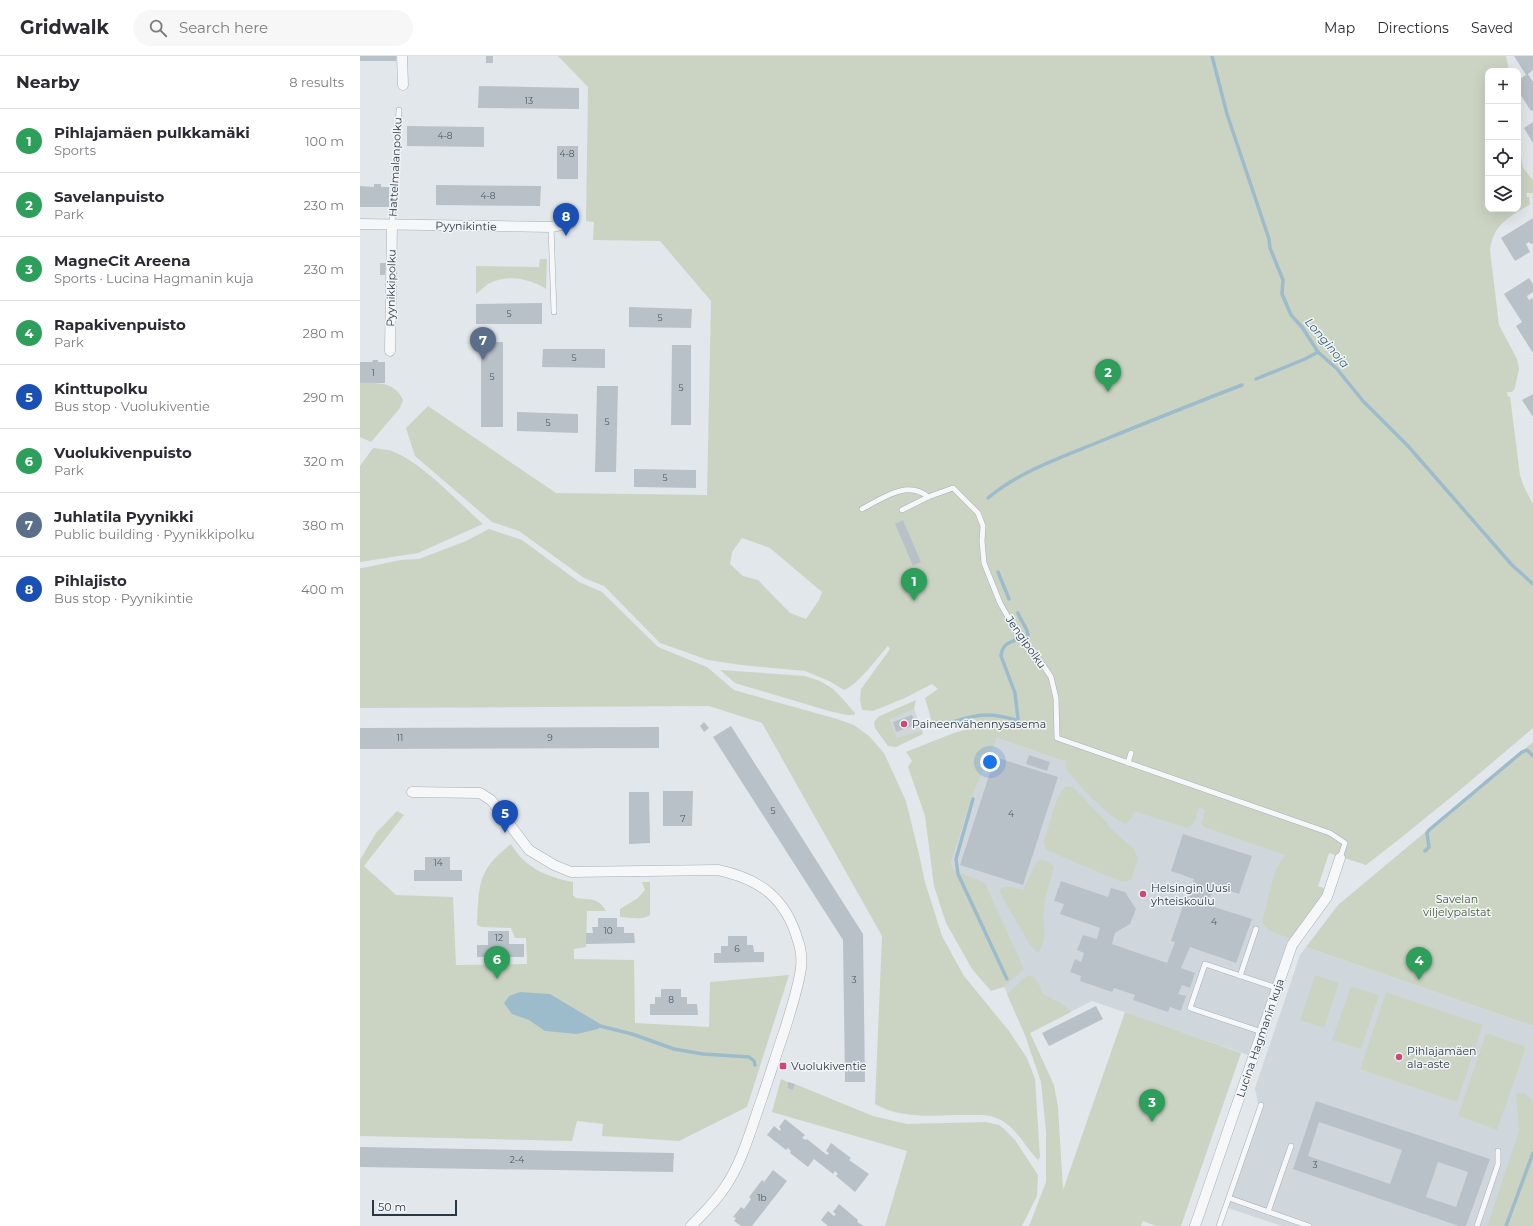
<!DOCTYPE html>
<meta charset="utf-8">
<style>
:root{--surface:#fff;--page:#f7f7f7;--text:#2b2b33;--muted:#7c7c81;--line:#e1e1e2;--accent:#d04776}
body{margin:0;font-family:Montserrat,sans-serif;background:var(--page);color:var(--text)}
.controls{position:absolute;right:12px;top:12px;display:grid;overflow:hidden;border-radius:8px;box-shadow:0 4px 16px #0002}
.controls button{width:36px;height:36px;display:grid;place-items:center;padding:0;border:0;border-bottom:1px solid var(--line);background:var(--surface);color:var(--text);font:20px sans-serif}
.scale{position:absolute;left:12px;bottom:10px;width:85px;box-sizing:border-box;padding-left:4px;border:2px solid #2a3843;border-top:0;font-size:11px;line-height:14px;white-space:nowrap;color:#2a3843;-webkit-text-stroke:3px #f2f5f8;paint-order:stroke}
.you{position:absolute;left:630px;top:706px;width:14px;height:14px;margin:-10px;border:3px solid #fff;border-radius:50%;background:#1a73e8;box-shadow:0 0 0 6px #1a73e833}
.badge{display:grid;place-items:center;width:26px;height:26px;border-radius:50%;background:var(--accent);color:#fff;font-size:13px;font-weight:700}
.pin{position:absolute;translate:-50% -33px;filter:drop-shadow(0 1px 2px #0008)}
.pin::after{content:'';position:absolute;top:21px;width:14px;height:12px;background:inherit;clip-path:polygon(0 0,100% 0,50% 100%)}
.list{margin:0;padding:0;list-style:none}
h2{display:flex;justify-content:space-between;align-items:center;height:52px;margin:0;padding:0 16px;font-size:17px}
h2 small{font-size:13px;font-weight:400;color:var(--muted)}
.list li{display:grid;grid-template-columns:26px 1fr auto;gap:12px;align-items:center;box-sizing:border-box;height:64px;padding:0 16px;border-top:1px solid var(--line)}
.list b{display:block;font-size:15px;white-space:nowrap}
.list p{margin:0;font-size:13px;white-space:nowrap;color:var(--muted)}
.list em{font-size:13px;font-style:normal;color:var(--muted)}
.icon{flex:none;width:22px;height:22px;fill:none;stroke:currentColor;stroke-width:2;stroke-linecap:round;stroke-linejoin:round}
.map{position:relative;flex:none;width:1173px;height:1170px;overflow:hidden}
header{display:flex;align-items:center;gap:24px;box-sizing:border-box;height:56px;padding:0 20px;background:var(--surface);border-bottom:1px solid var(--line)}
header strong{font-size:19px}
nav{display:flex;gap:22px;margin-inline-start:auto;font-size:14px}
.search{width:280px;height:36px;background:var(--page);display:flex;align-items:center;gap:10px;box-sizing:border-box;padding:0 14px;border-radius:22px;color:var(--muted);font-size:15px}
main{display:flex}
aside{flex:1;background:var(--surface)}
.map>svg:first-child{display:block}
.built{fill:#d0d7dc}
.green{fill:#cbd4c3;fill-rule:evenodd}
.water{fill:#9dbccb}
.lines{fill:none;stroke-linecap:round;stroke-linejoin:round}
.stream{stroke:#9dbccb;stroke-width:3.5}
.building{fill:#b9c1c8;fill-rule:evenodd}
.lane-casing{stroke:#a7afb5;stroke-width:6}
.street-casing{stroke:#a7afb5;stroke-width:11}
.lane{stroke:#f5f7f9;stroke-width:5}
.street{stroke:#f5f7f9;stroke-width:10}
.poi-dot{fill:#d04776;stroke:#f2f5f8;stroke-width:1.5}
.labels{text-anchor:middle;stroke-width:3;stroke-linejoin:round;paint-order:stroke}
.number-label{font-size:9px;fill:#4e5a64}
.street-label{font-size:11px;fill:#2a3843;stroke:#f2f5f8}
.poi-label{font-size:11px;fill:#2a3843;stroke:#f2f5f8;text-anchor:start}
.park-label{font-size:11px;fill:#465f37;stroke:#f2f5f8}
.water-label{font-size:12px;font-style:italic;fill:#335f77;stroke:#f2f5f8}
</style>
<header>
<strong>Gridwalk</strong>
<div class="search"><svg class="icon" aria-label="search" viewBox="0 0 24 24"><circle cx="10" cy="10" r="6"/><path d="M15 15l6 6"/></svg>Search here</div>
<nav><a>Map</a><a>Directions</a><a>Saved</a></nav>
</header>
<main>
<aside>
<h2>Nearby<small>8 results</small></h2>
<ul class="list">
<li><span class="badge" style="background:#2e9e5b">1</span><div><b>Pihlajamäen pulkkamäki</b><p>Sports</p></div><em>100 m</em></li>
<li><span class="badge" style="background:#2e9e5b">2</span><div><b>Savelanpuisto</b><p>Park</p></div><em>230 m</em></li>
<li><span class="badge" style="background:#2e9e5b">3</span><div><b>MagneCit Areena</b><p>Sports · Lucina Hagmanin kuja</p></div><em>230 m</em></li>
<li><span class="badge" style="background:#2e9e5b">4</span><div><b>Rapakivenpuisto</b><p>Park</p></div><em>280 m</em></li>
<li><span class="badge" style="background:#1a4fb4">5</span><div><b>Kinttupolku</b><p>Bus stop · Vuolukiventie</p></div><em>290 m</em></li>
<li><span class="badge" style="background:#2e9e5b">6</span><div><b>Vuolukivenpuisto</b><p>Park</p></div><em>320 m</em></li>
<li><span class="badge" style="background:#5c6f8a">7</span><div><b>Juhlatila Pyynikki</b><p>Public building · Pyynikkipolku</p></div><em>380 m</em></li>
<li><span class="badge" style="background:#1a4fb4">8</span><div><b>Pihlajisto</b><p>Bus stop · Pyynikintie</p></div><em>400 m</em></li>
</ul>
</aside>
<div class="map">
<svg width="1173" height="1170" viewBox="0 0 1173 1170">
<rect width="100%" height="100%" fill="#e2e7eb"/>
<g class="built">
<polygon points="554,653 562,674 537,683 530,662"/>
<polygon points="637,682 969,797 958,830 928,889 888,999 732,945 665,979 591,807 612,741"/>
<polygon points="946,891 1173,970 1173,1089 1145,1170 922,1170 865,1151 899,1053 895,1032 940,899"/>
</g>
<g class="green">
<path d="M198,0H1146L1149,15H1128V153H1158V80L1163,112L1173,124V137H1166L1167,141H1169L1170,148L1169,149C1149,161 1133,169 1130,194L1139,269L1157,303L1159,313L1155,332L1152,336H1147L1148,341L1150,340L1160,419L1164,431L1173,448V672L1100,734L1037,785L1006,809L969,797L958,830L966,833L932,883C920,879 906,877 902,865L915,815L925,799L844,771L841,768L845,754L839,752C836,760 836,769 827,772L776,756L773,757L772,762L766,768C752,765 716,727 707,714C705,712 705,709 706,706L637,682L612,741L591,807L594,814L625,827L664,913L644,931L631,935L612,913L586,867L574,830L565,760L548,711L552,705L546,696L591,678L621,669L613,662L576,672L571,671V663L565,642L578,633L572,628L545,642L513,655L502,654L500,644L501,633L530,593L528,590C516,603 499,628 484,634L469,625L445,615L381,609L348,604L300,587L244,530L224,522L159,475L132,466L55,400L46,372L68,350L196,437L347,439L351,245L300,185L233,184L234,166L226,165L228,31ZM382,482L410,492L462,536L459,544L446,563L430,557L398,524L383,520L370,508L372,496Z"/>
<path d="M180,203H187L186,233C169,222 147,218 128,228C124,231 120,235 116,238V210L179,211Z"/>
<path d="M0,327C17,327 35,325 43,344L40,352L11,386L0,381Z"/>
<path d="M13,392C18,393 24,393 28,394C57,401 100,448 123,468L58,497L0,506V410Z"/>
<path d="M129,473L162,484L219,526L242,536L298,591L347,611L374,634L477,663L494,669L509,680L524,697L546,745L559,798L565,826L582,880L604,920L649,975L667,1002L675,1023L680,1101L678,1104C665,1091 656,1071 639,1063C629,1058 618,1059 606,1059C576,1059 542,1064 515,1048L522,880L402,667L349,650L0,652V512L8,511L40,504L59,503L106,485Z"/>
<polygon points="360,614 445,620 460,625 473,633 482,642 495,657 494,659 487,659 469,655 375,627"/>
<polygon points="556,644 554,653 530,663 537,682 562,674 563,678 536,691 528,690 515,672 514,666 518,661 522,659"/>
<polygon points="1173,686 1173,970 946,891 978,849"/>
<path d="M707,730L714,732L746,766L750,772L774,793L778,803L771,824L762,826L686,794L684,786C688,774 696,735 707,730Z"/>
<path d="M37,755L44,759L4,810L36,839L93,841L96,909L167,908L166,882H155L151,872L122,871L117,869C119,829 117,814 151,788C165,812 187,821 213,826V839L216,842C230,844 238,841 246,855H227L226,891L214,893V903L274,904L275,967L349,971L350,926L429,919L387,1051L319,1085L242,1080L243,1068L217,1065L212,1085L0,1080V804L16,777Z"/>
<path d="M681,803L690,807L694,811C690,824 686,837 684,851C682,867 689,882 678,897L670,889L642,841L639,834C646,828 655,832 663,834L677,805Z"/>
<path d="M282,826H290V859C283,865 269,861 260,861V853L278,842L285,834Z"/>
<path d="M671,919L678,926L683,938L703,948L711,956L670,977L694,1029L698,1051L703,1134L765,956L881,997L821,1170H796L783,1165L781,1170H669L686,1126V1076L681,1026L665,979L647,938C655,932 664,920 671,919Z"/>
<polygon points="955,919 979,927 964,972 940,964"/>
<polygon points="991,930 1019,939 1001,993 972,984"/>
<polygon points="1026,936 1123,969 1097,1046 1000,1013"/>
<polygon points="1126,977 1166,991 1137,1074 1098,1060"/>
<polygon points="421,1023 428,1026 427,1032 433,1034 435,1028 513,1060 547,1068 626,1066 639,1069 644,1073 655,1084 678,1119 677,1140 662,1170 525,1170 547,1095 412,1056"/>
<polygon points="1165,1037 1173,1046 1173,1170 1127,1170 1159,1074 1156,1038"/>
</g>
<polygon class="water" points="160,936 190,938 242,969 238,973 217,978 185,975 169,964 152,958 144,947 149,940"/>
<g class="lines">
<g class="stream">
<polyline points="852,0 867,58 909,183 910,192 923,224 922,238 931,259 942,271 958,296 977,313 1003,345 1048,390 1152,509 1173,528"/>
<polyline points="896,323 945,303 958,296"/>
<path d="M628,442C660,415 702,401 741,385C788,366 835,347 882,329"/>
<polyline points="638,516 649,543"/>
<path d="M658,557C660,565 668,571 668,580L666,581"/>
<path d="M573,667C588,670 602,662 616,660C630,657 643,660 656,664L658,663L655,637L641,600C642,591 646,587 654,585L655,583"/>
<polyline points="613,743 596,803 598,818 647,923"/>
<polyline points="1065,795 1069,791 1067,777 1069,774 1162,696 1167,694 1173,700"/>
<polyline points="240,970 272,978 314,993 343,998 389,1001 394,1005 395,1009"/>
<polyline points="1146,1170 1173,1097"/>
</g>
</g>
<g class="building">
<rect x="0" y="0" width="36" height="5"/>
<rect x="126" y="0" width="7" height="7"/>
<polygon points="1154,0 1173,0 1173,14 1168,18 1173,26 1173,54 1171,55 1158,35 1158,24 1166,19"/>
<polygon points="119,30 219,32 219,53 118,52"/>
<polygon points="1173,66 1173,87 1164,72"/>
<polygon points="47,70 124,71 124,91 47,90"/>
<rect x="197" y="90" width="21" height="33"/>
<polygon points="14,128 21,128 21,131 29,131 29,151 0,151 0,130 14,131"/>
<polygon points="76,129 181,130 180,150 76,149"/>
<polygon points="1173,162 1173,187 1171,188 1169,186 1166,188 1170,196 1155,205 1141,182"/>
<polygon points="20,207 26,207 25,219 20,219"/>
<polygon points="1169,222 1173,228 1173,236 1167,240 1169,244 1172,242 1173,244 1173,297 1156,270 1162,266 1144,238"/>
<polygon points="182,247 182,268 116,268 116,248"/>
<polygon points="269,251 332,253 331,272 269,271"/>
<rect x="121" y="286" width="22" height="85"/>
<polygon points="312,289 331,289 331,369 311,369"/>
<polygon points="183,293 245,293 245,312 182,311"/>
<polygon points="13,304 18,304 18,306 25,306 25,327 0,327 0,306 12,306"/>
<polygon points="237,330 258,330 256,416 235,416"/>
<polygon points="1173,338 1173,361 1162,344"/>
<polygon points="157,356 218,358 218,377 157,375"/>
<polygon points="274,413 336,414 336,432 274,431"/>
<polygon points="543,464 561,506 553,510 535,468"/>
<polygon points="552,659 556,669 536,676 533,666"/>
<polygon points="344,666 349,672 344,676 340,670"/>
<polygon points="371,670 503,878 505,1026 485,1026 483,884 353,681"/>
<polygon points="299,671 299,692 0,693 0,672"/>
<polygon points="669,699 690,706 687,715 666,708"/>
<polygon points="635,701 698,721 663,829 600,809"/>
<polygon points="303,735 333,735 332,770 303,770"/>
<polygon points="269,736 289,736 290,787 269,788"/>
<polygon points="823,778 892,800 879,838 854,830 848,849 892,863 876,907 830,891 821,912 835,917 830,932 822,929 818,938 826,940 821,955 810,951 808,956 773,944 775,939 754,932 752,936 720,925 721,920 710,916 715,903 721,906 724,897 717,894 723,879 737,883 740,872 700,858 704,848 694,845 701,825 748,841 751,832 765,836 776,853 770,868 755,877 752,888 807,907 815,886 811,885 826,841 828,842 834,823 811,815"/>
<polygon points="65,801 90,801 90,814 102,814 102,825 54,825 54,814 65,814"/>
<polygon points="238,862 257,862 257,871 264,871 264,877 274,877 275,887 226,888 226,877 233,877 232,871 238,871"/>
<polygon points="128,875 149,875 149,888 164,888 164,901 117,901 117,889 128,889"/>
<polygon points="368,880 387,880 387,889 393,889 394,896 404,896 404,906 354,907 354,897 361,897 361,890 368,890"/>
<polygon points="301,933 321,933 321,941 327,941 327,948 337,948 338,959 290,959 290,948 295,948 295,941 301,941"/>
<polygon points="736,950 743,963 689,990 682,977"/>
<polygon points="428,1026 435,1028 433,1034 427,1032"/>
<path d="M956,1045L1130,1103L1106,1170H1099L933,1113ZM959,1066L1042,1094L1030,1128L948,1100ZM1078,1106L1108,1116L1096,1151L1066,1141Z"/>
<polygon points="425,1063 445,1079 442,1082 446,1084 447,1083 467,1099 469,1097 466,1095 471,1087 491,1102 489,1104 509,1118 495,1136 476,1120 478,1118 475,1115 473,1118 454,1103 448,1111 430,1097 431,1095 428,1092 426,1094 407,1079 414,1070 420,1075 421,1073 419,1071"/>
<polygon points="0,1091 314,1097 313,1116 0,1111"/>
<polygon points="413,1114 427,1125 392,1170 381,1170 374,1165 376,1162 373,1161 381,1151 384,1153 391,1143 389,1141 402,1124 404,1126"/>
<polygon points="479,1148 498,1164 497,1166 504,1170 468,1170 461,1164 468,1155 474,1160 476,1158 473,1156"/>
</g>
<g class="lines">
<defs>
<g id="lane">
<polyline points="32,169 39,54"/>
<polyline points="191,171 194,256"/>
<path d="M502,453C521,443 548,423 568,441"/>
<polyline points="542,454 568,441 593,432 618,457 623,470 622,485 624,507 640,547 656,575 683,609 691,621 696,642 697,682 970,777 985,787 980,802"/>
<polyline points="768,707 771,697"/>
<polyline points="880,920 896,873"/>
<polyline points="902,976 830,952 845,908 917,932"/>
<polyline points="869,1142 949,1170"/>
<polyline points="908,1156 931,1090"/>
<polyline points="859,1170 901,1049"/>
<polyline points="1117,1170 1138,1108 1138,1095"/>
</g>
<g id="street">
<polyline points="42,0 43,29"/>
<polyline points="0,168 191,171 211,167"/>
<polyline points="30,295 32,169"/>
<path d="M52,736L120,737L131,744L169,794L194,809L211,816L358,814C400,823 426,842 438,885C441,892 442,904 441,912C438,933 431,953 425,973C417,996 410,1019 402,1042C392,1070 382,1107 365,1131C356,1145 343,1158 331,1170"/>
<polyline points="835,1170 932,889 967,841 980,802"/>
</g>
</defs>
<use href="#lane" class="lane-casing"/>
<use href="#street" class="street-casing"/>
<use href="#lane" class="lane"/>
<use href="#street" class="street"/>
</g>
<g class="poi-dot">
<circle cx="544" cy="668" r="4"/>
<circle cx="783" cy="838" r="4"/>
<circle cx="1039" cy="1001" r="4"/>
<rect x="419" y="1006" width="8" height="8" rx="2"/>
</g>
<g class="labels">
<g class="number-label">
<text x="169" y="48">13</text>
<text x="85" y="83">4-8</text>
<text x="207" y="101">4-8</text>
<text x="128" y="143">4-8</text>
<text x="149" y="261">5</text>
<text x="300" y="265">5</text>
<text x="214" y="305">5</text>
<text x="13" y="320">1</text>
<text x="132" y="324">5</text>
<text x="321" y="335">5</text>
<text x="247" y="369">5</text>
<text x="188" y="370">5</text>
<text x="305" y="425">5</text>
<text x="40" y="685">11</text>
<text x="190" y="685">9</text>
<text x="413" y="758">5</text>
<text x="651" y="761">4</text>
<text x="323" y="766">7</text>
<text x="78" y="810">14</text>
<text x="854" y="869">4</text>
<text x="248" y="878">10</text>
<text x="139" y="885">12</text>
<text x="377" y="896">6</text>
<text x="494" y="927">3</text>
<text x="311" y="947">8</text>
<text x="157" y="1107">2-4</text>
<text x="955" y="1112">3</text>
<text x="402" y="1145">1b</text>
</g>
<g class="street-label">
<text transform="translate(35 111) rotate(-87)" y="4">Hattelmalanpolku</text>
<text transform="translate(106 170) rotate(1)" y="4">Pyynikintie</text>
<text transform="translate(31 232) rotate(-89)" y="4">Pyynikkipolku</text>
<text transform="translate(666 586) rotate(55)" y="4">Jengipolku</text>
<text transform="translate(900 982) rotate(-71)" y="4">Lucina Hagmanin kuja</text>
</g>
<g class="poi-label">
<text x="552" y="672">Paineenvähennysasema</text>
<text x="791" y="836">Helsingin Uusi<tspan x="791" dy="13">yhteiskoulu</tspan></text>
<text x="1047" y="999">Pihlajamäen<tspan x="1047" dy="13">ala-aste</tspan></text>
<text x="431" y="1014">Vuolukiventie</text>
</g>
<g class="park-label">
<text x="1097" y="847">Savelan<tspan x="1097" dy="13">viljelypalstat</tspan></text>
</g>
<g class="water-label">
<text transform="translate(967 287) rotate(50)" y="4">Longinoja</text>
</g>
</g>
</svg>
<div class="controls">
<button>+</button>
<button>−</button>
<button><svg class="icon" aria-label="locate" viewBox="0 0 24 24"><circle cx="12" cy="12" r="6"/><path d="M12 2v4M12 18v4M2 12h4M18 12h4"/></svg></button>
<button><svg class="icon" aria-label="layers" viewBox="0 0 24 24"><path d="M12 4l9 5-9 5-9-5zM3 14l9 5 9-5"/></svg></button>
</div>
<div class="scale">50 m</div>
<div class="you"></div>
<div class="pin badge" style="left:554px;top:545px;background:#2e9e5b">1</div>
<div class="pin badge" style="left:748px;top:336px;background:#2e9e5b">2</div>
<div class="pin badge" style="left:792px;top:1066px;background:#2e9e5b">3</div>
<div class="pin badge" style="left:1059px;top:924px;background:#2e9e5b">4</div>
<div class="pin badge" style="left:145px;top:777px;background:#1a4fb4">5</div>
<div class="pin badge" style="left:137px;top:923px;background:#2e9e5b">6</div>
<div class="pin badge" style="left:123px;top:304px;background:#5c6f8a">7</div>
<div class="pin badge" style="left:206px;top:180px;background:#1a4fb4">8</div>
</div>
</main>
